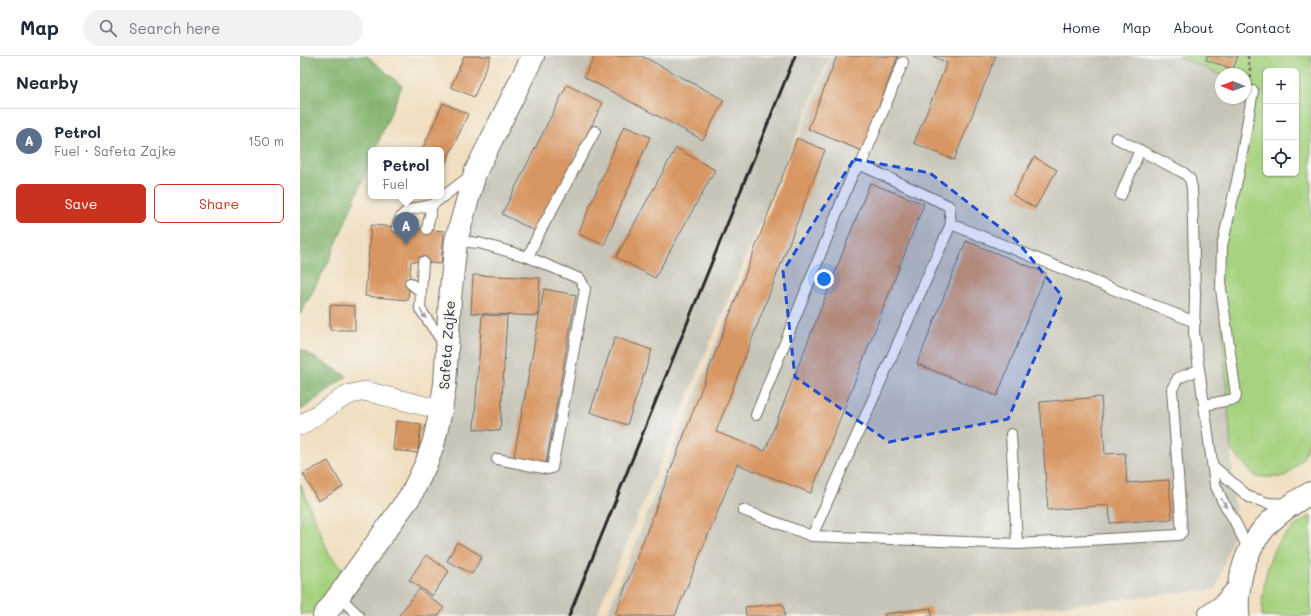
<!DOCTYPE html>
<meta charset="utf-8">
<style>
:root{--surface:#fff;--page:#f2f2f3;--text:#1f2937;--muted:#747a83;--line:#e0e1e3;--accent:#c8321e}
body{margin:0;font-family:Mali,sans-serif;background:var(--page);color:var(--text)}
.controls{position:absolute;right:12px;top:12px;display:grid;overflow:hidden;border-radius:6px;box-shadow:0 1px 3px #0004}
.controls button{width:36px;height:36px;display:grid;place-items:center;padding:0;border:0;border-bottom:1px solid var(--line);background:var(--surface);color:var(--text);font:20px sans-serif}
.compass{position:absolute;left:915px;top:12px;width:36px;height:36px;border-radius:50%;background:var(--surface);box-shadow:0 1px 3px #0004;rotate:271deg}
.you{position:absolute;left:524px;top:223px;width:14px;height:14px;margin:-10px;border:3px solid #fff;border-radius:50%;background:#1a73e8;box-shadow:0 0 0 6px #1a73e833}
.badge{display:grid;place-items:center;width:26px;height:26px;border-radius:50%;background:var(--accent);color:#fff;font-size:13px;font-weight:700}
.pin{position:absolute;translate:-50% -33px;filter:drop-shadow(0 1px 2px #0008)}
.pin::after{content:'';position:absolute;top:21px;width:14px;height:12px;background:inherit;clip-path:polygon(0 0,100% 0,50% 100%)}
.popup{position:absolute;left:68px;top:91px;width:76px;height:52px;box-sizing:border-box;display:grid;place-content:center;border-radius:6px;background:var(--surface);filter:drop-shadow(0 1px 3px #0005);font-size:13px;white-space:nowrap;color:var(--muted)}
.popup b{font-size:15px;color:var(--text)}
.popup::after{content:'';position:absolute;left:50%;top:100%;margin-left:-8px;border:8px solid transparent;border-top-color:var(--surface)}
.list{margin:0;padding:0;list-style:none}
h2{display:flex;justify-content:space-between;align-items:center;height:52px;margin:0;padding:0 16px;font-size:17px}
h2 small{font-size:13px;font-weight:400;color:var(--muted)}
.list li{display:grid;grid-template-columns:26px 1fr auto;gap:12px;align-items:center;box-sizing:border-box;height:64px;padding:0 16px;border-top:1px solid var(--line)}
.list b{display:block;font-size:15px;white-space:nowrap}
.list p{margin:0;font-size:13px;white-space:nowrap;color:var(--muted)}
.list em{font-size:13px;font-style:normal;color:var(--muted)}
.actions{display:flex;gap:8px;padding:12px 16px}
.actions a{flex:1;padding:9px 0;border:1px solid var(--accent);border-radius:6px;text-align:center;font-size:14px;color:var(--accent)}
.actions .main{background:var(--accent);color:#fff}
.icon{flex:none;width:22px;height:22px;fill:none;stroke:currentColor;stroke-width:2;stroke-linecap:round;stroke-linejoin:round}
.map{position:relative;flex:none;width:1011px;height:560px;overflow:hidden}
header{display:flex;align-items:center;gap:24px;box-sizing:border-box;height:56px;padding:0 20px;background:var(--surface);border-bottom:1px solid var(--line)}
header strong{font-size:19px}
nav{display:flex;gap:22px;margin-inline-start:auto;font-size:14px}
.search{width:280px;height:36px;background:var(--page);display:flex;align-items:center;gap:10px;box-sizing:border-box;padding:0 14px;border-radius:22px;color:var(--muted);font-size:15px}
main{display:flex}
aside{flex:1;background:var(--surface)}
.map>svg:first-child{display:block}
.industrial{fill:#c7c5b8}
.green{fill:#a6d27f;stroke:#687e55;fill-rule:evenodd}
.forest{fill:#84b46e;stroke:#58704c}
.building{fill:#d89662}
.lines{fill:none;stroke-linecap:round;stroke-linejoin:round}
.lane-casing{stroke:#706a60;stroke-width:12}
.street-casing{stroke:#706a60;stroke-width:20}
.secondary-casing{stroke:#706a60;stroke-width:24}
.primary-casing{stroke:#706a60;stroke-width:24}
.path{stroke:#706a60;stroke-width:2.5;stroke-dasharray:3 3;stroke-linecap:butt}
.lane{stroke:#fff;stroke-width:10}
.street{stroke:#fff;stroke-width:19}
.secondary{stroke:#fff;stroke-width:22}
.primary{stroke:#fff;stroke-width:22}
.rail{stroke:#2b2b2b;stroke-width:3}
.oneway{fill:#a0a0a0}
.marked{fill:#1d4ed8;fill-opacity:0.2;stroke:#1d4ed8;stroke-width:3;stroke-dasharray:8 5;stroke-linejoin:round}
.labels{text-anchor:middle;stroke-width:4;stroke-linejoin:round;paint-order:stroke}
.street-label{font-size:14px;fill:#2b2b2b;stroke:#f6f6f2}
</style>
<header>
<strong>Map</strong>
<div class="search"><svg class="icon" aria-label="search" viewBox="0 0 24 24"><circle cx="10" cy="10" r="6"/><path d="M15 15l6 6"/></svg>Search here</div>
<nav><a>Home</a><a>Map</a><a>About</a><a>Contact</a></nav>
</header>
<main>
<aside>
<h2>Nearby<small></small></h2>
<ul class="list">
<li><span class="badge" style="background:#5c6f8a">A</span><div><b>Petrol</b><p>Fuel · Safeta Zajke</p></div><em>150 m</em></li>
</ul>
<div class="actions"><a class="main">Save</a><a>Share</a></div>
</aside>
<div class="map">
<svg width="1011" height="560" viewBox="0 0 1011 560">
<rect width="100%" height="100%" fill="#f6f6f2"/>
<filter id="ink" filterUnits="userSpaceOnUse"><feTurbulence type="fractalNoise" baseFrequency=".025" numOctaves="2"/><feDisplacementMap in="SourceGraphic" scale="8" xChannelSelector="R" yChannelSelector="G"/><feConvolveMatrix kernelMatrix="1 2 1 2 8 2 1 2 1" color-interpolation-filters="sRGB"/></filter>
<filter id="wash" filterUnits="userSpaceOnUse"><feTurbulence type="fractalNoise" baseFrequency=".012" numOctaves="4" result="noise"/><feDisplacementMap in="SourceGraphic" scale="16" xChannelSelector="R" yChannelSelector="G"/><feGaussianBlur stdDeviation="0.9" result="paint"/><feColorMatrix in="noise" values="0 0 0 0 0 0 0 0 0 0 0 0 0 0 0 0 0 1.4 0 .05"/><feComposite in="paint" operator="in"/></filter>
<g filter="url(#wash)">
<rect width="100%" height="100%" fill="#f1dfc1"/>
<g class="industrial">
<polygon points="233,0 530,0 296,560 24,560 126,408 156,185"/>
<polygon points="532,0 877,0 921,19 921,42 945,42 945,29 951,32 918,208 936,470 916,533 660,560 306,560"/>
</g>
<g class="green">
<path d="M877,0H1011V379L1003,402L985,421H956L931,394L918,208L951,32L945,29V18L921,19ZM966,15H996V117H966Z"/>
<polygon points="0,427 29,498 43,513 12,557 0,558"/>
<path d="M1011,460V560H962C962,533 966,498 986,478C993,471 1002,465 1011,460Z"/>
</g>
<g class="forest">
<polygon points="0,0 67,0 102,30 75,94 71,94 71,104 29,205 0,259"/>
<polygon points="0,293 47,320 0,355"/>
</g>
<g id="blocks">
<g class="building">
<polygon points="164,0 191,0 174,41 151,31"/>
<polygon points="295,0 342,0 424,44 403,84 284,21"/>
<polygon points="537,0 598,0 562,95 508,73"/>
<polygon points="633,0 696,0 654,104 614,87 647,7"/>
<polygon points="907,0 938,0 933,13 906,4"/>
<polygon points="267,29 303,47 237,176 202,158"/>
<polygon points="143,47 168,58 143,113 141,112 141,94 122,94"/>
<polygon points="324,70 350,81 304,189 278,178"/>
<polygon points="497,82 525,94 416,376 465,395 570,127 624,148 511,437 437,408 375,560 321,560 315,558 381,387"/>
<polygon points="376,92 415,114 355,222 316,201"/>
<polygon points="734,101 757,114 735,152 713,139"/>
<polygon points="71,169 144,175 141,208 111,205 108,244 65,240"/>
<polygon points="666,185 746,217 697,340 617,308"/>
<polygon points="173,219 240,222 238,260 171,257"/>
<polygon points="244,233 276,239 246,407 214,401"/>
<polygon points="30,249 55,250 55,274 30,274"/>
<polygon points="182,259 207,260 200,375 174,373"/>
<polygon points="315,281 352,294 327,369 290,356"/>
<polygon points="801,341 805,398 825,397 827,427 869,424 872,463 810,467 809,449 748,454 740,346"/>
<polygon points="96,365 121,368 118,397 93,394"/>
<polygon points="28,405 43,431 18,445 3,418"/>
<polygon points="157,486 182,500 172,518 147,505"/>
<polygon points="126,499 149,515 132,540 109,524"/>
<polygon points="119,533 144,552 138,560 101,560 99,559"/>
<polygon points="483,548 485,560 446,560 445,551"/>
<polygon points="631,552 632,560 584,560 584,558"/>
</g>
</g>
</g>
<g filter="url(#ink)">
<use href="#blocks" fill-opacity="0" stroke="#706a60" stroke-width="1"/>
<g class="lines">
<defs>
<g id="lane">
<polyline points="816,82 884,117 890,123 892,132 895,240 894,277 915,428 922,444 934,464 949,494"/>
<polyline points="821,139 840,94"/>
<polyline points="651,168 895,266"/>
<path d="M97,171C102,151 114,153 132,149"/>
<polyline points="127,173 132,149 170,120"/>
<polyline points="156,185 179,187 228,201 280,223 285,233 252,412 248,413 197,403"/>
<polyline points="228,201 238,179 295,75"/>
<polyline points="123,206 120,253 144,288"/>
<polyline points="110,227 121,236"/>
<polyline points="904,349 935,343 936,339 921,233 922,190 938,120 953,35"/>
<polyline points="456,359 553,117 561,109 603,6"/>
<polyline points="711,378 717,488 879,479 882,476 872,333 878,322 899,314"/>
<polyline points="913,410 949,441 968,447 988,448"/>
<polyline points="443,454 512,480 717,488"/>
<polyline points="512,480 651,168 649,150 561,109"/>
<polyline points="39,540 59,560"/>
</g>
<polyline id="street" points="0,370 39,344 51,338 65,335 141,354"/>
<polyline id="secondary" points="24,560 111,439 126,408 134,385 141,354 145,328 150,243 156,185 175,117 233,0"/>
<g id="primary">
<polyline points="909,560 923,550 939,532"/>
<path d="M938,560C938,551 937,541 939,532C945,485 970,459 1011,437"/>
</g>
</defs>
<use href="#lane" class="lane-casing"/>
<use href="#street" class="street-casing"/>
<use href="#secondary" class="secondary-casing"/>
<use href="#primary" class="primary-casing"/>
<polyline class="path" points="948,0 951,22"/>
<use href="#lane" class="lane"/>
<use href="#street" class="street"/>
<use href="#secondary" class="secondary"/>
<use href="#primary" class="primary"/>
<polyline class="rail" points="269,560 495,0"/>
</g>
<defs><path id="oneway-solid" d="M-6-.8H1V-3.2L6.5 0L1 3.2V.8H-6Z"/></defs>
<g class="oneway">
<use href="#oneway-solid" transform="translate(123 258) rotate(58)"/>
<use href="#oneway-solid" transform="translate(924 447) rotate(60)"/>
</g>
</g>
<path class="marked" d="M554,103L630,117L716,184L762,240L708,363L589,386L495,321L483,215Z"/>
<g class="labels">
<g class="street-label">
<text transform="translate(147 289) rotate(-86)" y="5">Safeta Zajke</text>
</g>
</g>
</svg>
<div class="controls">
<button>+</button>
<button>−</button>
<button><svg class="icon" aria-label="locate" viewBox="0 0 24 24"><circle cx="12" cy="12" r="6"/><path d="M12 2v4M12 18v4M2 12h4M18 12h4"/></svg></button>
</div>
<svg class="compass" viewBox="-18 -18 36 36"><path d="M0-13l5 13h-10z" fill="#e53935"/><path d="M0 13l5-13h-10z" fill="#747a83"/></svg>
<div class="you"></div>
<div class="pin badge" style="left:106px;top:189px;background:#5c6f8a">A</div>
<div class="popup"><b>Petrol</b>Fuel</div>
</div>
</main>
